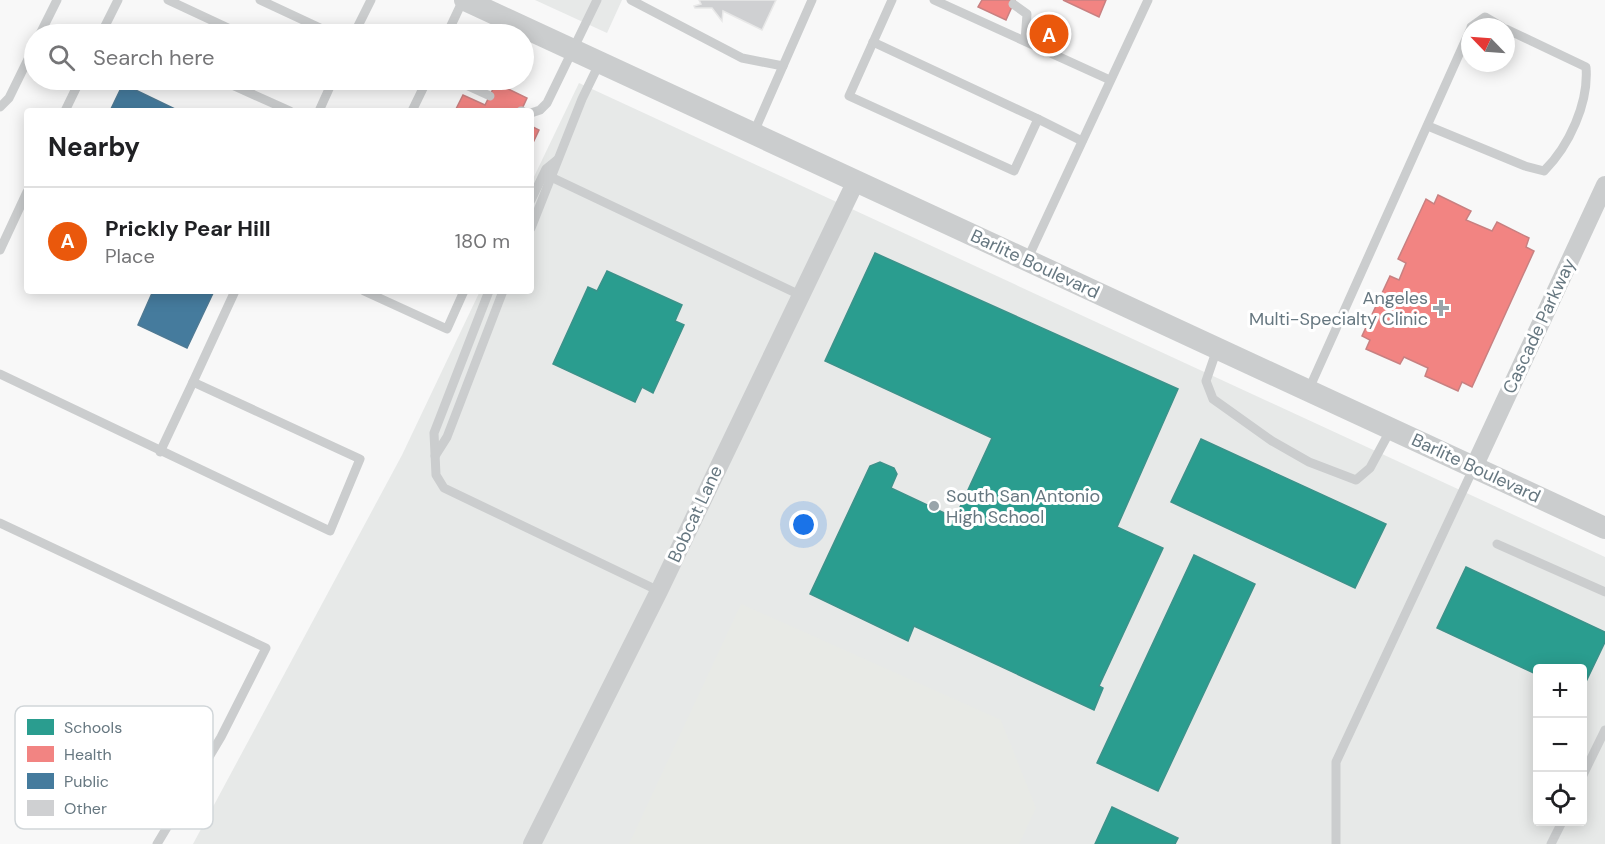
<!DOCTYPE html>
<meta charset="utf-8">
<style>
:root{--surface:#fff;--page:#f6f6f6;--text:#202124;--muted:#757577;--line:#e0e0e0;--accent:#ea580c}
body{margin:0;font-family:"DM Sans",sans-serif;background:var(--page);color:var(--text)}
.controls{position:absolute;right:18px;bottom:18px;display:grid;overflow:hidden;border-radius:6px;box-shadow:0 3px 15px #0003}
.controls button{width:54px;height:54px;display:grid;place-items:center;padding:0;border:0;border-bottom:2px solid var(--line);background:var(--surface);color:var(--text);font:30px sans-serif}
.compass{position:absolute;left:1461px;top:18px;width:54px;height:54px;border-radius:50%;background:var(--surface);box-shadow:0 3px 15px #0003;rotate:295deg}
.you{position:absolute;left:804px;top:525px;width:21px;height:21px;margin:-15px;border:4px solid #fff;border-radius:50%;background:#1a73e8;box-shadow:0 0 0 9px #1a73e833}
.badge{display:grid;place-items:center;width:39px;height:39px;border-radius:50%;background:var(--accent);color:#fff;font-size:20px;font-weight:700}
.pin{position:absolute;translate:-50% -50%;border:3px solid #fff;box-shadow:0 2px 6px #0006}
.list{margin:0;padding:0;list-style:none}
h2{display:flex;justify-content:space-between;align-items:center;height:78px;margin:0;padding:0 24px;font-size:26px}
h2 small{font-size:20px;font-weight:400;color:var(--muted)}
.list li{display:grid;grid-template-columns:39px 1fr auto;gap:18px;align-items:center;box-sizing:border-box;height:108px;padding:0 24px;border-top:2px solid var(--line)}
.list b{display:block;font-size:22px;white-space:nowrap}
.list p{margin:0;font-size:20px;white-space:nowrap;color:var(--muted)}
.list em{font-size:20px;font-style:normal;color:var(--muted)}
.icon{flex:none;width:33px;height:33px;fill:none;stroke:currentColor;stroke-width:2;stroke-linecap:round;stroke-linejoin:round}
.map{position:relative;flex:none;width:1605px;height:844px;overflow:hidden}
.search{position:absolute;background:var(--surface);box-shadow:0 3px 15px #0003;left:24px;top:24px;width:510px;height:66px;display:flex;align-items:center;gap:15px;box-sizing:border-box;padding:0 21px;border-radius:33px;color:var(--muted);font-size:22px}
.panel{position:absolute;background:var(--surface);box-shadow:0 3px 15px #0003;left:24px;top:108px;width:510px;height:186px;border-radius:6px}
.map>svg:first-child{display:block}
.built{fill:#e7e9e8;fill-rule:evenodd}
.green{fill:#e8eae6}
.schools{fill:#2a9d8f;stroke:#3c928a;stroke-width:1.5}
.health{fill:#f28482;stroke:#c88081;stroke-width:1.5}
.public{fill:#457b9d;stroke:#4f7a94;stroke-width:1.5}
.building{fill:#cfd0d2;stroke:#e8e8e8;stroke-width:1.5}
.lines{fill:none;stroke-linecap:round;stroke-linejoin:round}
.service{stroke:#cbcdce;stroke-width:9}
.minor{stroke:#cbcdce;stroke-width:18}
.tertiary{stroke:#cbcdce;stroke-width:22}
.poi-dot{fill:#99a4aa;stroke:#fff;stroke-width:2}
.labels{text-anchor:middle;stroke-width:6;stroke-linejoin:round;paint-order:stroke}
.street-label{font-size:18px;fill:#667780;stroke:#fff}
.poi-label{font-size:18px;fill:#667780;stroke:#fff;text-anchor:end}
.key{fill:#fff;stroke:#d1d6d9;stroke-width:1.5}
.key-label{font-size:16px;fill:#667780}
</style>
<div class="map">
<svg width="1605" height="844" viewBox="0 0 1605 844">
<rect width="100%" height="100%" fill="#f8f8f8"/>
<g class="built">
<polygon points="535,0 622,0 607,33"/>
<path d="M579,83L1605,557V844H193L402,455L480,291H531V183ZM1538,668H1582V822H1538Z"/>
</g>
<polygon class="green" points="741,604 1001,720 1036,808 1019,844 629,844"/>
<g class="schools">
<polygon points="875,253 1178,389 1117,527 1163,548 1099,686 1103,688 1094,710 914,626 908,641 810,594 870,466 880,462 894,468 897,474 891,488 955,518 992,438 825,361"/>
<polygon points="607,271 682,305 675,321 684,325 653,393 642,387 635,402 553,364 588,287 597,291"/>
<polygon points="1201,439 1386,524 1355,588 1171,502"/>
<polygon points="1194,555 1255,584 1158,791 1097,763"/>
<polygon points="1466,567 1605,632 1605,642 1582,690 1582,668 1538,668 1538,675 1437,628"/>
<polygon points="1112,807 1178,838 1175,844 1095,844"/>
</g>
<g class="health">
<polygon points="982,0 1015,0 1006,20 978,7"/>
<polygon points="1063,0 1106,0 1099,17"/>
<polygon points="496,83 527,98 521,111 455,111 463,95 485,105"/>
<polygon points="531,126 539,130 531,147"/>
<polygon points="1438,195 1471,211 1466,220 1492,231 1497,222 1529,238 1526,247 1534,251 1472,387 1462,382 1458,391 1425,376 1428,368 1404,357 1400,364 1366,349 1370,340 1362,336 1390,276 1399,280 1406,263 1398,259 1426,199 1434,204"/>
</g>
<g class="public">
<polygon points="123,84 179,111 110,111"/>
<polygon points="153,291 214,291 187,348 138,325"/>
</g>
<polygon class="building" points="699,0 776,0 762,30 723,11 722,21 712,8 695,8 694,6 701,4"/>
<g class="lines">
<g class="service">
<polyline points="168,0 241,34"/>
<polyline points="260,0 333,34"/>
<polyline points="631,0 742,58 783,66"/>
<polyline points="892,0 849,96 1014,171 1038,119 1082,141"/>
<polyline points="934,0 1110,80"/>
<polyline points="1013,4 1027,14 1025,41"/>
<polyline points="105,27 122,34"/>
<polyline points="1471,27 1485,17 1502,27"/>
<polyline points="40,34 57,0"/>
<polyline points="101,34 118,0"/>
<polyline points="354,34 371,0"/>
<polyline points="447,34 463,0"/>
<polyline points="873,42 1038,119"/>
<polyline points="221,80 290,111"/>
<polyline points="455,80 490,96"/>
<polyline points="0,107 9,98 34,47"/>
<polyline points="65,111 80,80"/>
<polyline points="319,111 333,80"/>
<polyline points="412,111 427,80"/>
<polyline points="521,111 522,111"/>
<polyline points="531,113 540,110 547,103 597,0"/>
<path d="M1428,126L1525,166L1544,171C1569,146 1589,103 1586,67L1506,29"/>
<polyline points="754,132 812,0"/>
<polyline points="553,178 800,295"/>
<polyline points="531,200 546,169 557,160"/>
<polyline points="531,228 582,99 600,62"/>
<polyline points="0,250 27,192"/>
<polyline points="1027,260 1148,0"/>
<polyline points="364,291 447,329 464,291"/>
<polyline points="489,291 434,433 436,475 444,488 659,591"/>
<polyline points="1217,349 1206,381 1213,399 1272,441 1309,462 1356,480 1370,468 1391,429"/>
<polyline points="0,374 330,531 360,459 193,382 235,291"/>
<polyline points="1309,389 1470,30"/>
<polyline points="160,452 193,382"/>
<polyline points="435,456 447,437 503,291"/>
<polyline points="0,523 266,648 221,737 157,844"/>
<polyline points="1497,544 1605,592"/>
<polyline points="1582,777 1605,730"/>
<polyline points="1336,844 1336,762 1474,467"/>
<polyline points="1551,844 1562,822"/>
</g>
<g class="minor">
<polyline points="1474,467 1605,185"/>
<polyline points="532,844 659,591 855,183"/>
</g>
<polyline class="tertiary" points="465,0 1605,528"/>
</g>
<g class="poi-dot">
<path d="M1438 299h6v6h6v6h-6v6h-6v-6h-6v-6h6z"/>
<circle cx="934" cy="506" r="6"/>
</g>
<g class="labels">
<g class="street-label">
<text transform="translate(1035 264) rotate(25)" y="6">Barlite Boulevard</text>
<text transform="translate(1539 326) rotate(-65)" y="6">Cascade Parkway</text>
<text transform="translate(1476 468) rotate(25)" y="6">Barlite Boulevard</text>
<text transform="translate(695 514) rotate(-65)" y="6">Bobcat Lane</text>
</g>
<g class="poi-label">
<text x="1428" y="304">Angeles<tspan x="1428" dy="21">Multi-Specialty Clinic</tspan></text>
<text x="946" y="502" text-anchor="start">South San Antonio<tspan x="946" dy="21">High School</tspan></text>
</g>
</g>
<rect x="15" y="706" width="198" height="123" rx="9" class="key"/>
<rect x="27" y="719" width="27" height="16" fill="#2a9d8f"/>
<rect x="27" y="746" width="27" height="16" fill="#f28482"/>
<rect x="27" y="773" width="27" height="16" fill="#457b9d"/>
<rect x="27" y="800" width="27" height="16" fill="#cfd0d2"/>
<g class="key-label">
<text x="64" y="733">Schools</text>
<text x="64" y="760">Health</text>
<text x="64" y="787">Public</text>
<text x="64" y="814">Other</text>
</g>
</svg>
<div class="controls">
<button>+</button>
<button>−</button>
<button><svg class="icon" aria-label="locate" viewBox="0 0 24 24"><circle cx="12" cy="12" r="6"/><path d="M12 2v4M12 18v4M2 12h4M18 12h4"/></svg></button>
</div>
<svg class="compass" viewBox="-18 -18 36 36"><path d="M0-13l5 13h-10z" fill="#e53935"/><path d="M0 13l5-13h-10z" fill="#757577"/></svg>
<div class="you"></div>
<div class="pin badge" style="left:1049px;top:34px">A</div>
<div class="search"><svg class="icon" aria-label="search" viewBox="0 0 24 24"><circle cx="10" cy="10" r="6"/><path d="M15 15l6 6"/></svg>Search here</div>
<section class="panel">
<h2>Nearby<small></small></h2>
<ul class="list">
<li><span class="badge">A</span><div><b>Prickly Pear Hill</b><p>Place</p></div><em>180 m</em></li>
</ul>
</section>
</div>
